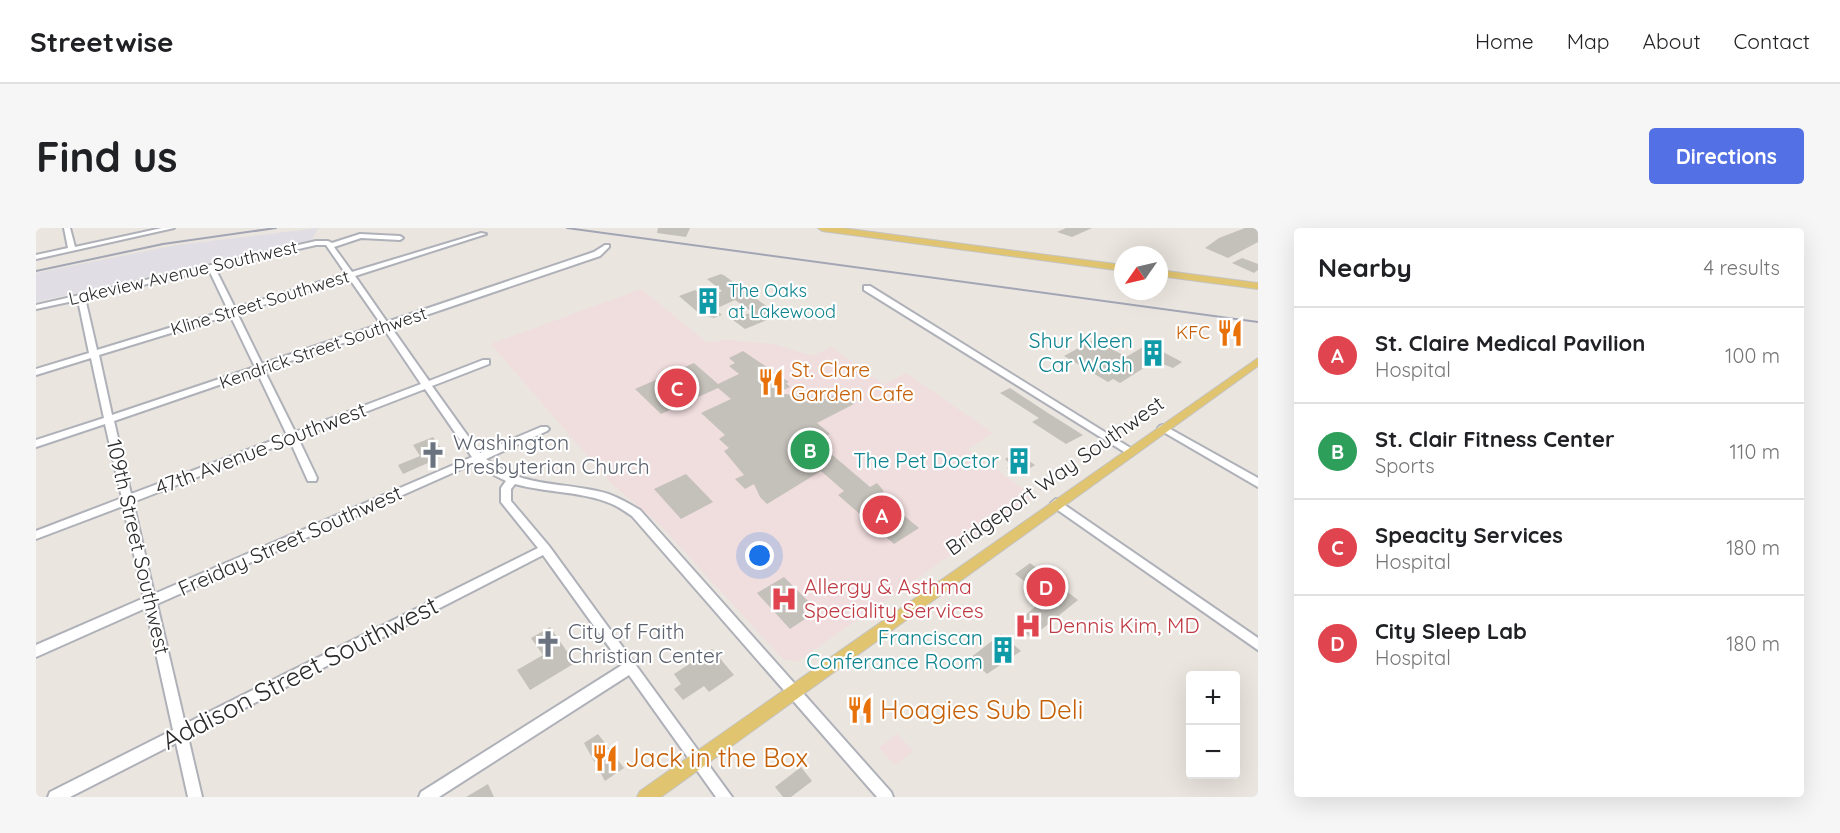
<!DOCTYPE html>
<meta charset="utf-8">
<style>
:root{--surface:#fff;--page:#f6f6f6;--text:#202124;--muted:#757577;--line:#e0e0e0;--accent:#5370e4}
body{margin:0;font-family:Quicksand,sans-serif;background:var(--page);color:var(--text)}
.controls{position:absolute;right:18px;bottom:18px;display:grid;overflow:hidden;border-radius:6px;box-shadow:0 6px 24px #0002}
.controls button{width:54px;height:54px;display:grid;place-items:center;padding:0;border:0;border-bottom:2px solid var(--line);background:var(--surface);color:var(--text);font:30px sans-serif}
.compass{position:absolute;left:1078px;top:18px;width:54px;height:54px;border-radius:50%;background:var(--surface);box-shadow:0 6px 24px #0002;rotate:236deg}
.you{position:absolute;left:724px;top:328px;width:21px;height:21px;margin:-15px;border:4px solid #fff;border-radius:50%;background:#1a73e8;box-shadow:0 0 0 9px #1a73e833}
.badge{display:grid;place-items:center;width:39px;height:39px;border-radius:50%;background:var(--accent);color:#fff;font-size:20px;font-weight:700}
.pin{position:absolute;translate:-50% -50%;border:3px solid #fff;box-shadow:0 2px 6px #0006}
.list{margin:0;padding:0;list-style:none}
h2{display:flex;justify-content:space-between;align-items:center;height:78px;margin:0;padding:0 24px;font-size:26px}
h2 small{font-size:20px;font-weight:400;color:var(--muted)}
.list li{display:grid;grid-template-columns:39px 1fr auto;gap:18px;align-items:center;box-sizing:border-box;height:96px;padding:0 24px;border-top:2px solid var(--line)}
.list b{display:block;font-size:22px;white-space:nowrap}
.list p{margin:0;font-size:20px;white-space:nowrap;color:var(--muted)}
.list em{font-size:20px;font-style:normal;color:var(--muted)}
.map{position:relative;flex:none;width:1222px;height:569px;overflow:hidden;border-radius:6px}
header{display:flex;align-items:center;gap:36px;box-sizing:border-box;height:84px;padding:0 30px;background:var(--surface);border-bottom:2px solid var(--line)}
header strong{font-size:28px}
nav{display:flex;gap:33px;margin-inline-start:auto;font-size:21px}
.intro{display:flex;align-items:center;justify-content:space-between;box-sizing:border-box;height:144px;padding:0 36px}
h1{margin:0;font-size:42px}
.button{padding:15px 27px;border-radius:6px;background:var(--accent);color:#fff;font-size:21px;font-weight:700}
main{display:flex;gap:36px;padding:0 36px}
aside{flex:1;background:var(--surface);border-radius:6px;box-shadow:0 6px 24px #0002}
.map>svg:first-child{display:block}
.industrial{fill:#e0dee4}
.medical{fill:#f0ddde}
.building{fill:#c4c0ba}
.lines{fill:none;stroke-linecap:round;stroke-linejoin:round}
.minor-casing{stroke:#afb1b9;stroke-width:4}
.major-casing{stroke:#c4c4c4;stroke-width:2}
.minor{fill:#fff;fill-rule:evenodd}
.major{fill:#e0c46f;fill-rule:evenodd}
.rail{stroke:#a2a5b3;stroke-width:2}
.labels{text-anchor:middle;stroke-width:4.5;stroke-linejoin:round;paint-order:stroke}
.far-street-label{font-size:18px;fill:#2b2b2b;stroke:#fff}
.far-culture-label{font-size:18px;fill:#0d838f;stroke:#fff;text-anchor:start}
.far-food-label{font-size:18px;fill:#c56008;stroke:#fff;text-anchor:end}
.culture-label{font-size:21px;fill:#0d838f;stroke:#fff;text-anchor:end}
.food-label{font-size:21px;fill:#c56008;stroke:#fff;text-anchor:start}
.worship-label{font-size:21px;fill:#5b616d;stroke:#fff;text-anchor:start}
.street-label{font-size:21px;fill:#2b2b2b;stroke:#fff}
.health-label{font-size:21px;fill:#be3a42;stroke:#fff;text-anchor:start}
.near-street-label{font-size:26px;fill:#2b2b2b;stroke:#fff}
.near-food-label{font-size:26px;fill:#c56008;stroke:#fff;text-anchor:start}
</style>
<header>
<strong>Streetwise</strong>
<nav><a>Home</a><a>Map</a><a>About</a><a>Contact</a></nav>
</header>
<div class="intro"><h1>Find us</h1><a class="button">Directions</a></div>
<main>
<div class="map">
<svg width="1222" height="569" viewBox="0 0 1222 569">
<rect width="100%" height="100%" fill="#ebe5df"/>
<polygon class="industrial" points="282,0 276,12 0,74 0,45 141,17"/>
<g class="medical">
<polygon points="605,61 670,114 695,112 737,116 776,128 796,119 848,157 870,145 957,205 932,221 998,269 762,433 748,432 624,297 575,255 455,116"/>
<polygon points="861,506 877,523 859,537 843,520"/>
</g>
<g class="building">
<polygon points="622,0 654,0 650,9 621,5"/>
<polygon points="1030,0 1056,0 1036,9 1021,4"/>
<polygon points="1209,0 1222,0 1222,14 1192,30 1169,20 1183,10"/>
<polygon points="1206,30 1222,36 1222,42 1218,45 1196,35"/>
<polygon points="685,46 689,48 743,87 709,101 697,92 716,84 699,72 679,81 686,87 678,90 665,87 643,68 659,62 669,70 686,63 671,51"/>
<polygon points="1059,111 1090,129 1112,116 1146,134 1137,140 1119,133 1084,155 1077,151 1072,154 1028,128"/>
<polygon points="707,123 753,154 750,155 754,159 741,165 790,171 803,165 818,176 781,195 794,206 780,213 834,259 841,255 847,262 849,271 856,267 862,271 854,276 883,300 858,316 802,267 808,263 785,243 731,276 724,269 718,256 709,261 699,251 708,247 688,223 693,220 683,211 689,207 665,185 695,171 682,160 625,186 599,161 658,135 682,156 703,146 693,138 699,135 693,130"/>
<polygon points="974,160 1012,185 1047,207 1030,216 996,194 1003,190 964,165"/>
<polygon points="397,209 410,227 367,246 362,237 384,228 377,217"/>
<polygon points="980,224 999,237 982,248 971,240 975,237 969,231"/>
<polygon points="650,246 677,274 645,291 618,261"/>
<polygon points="994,335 1042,372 995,410 978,396 1010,370 979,346"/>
<polygon points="748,349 776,377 767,383 772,389 754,401 721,365"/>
<polygon points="514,399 539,435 494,462 481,442 507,427 495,410"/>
<polygon points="965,406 985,423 951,446 934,430"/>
<polygon points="676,421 698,447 673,464 668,458 647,472 638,461 645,456 638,446"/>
<polygon points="562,506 588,540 569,553 548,515"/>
<polygon points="765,539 776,553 755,569 747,569 739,559"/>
<polygon points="452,556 458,569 430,569"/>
</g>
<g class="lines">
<defs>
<g id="minor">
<polygon points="28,0 34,0 39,19 126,0 138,0 0,31 0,27 32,20"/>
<path d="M445,5L450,6L319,48L351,94L558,24L569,17H573V19L564,28L355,99L393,153L447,132H453V136L396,158L444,225L505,199H511L513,201L511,203L450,231C490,260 516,253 561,263C577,266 590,274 604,282L855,564L857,569H841L596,288C590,284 583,279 576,276C546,263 511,265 479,256L475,261V273L513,318L696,569H680L593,447L403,569H383L385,564L586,437L507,327L152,509L166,569H152L140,515L34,569H12L14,564L137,502L110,380L0,429V417L108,370L87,278L0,311V303L86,270L69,196L0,219V212L68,190L55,130L0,147V141L53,125L42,72L0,81V77L280,13H292L296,15L324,6L364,8L367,10L364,12L325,10L298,19L316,44ZM280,17H290L310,46L199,80L179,40ZM173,42L192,82L61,122L49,70ZM313,50L345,96L226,136L201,85ZM194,87L219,139L76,187L63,127ZM348,101L385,156L259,204L228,142ZM221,144L251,207L95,266L78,193ZM389,161L436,229L118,366L97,274L254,213L272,253H280L281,250L262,210ZM441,234L458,247L470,253L465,260V274L502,320L149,496L121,376Z"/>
<polygon points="828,58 834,58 1096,221 1098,223 1096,225 1090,225 828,62"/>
<polygon points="1127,197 1222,250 1222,259 1124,202 1122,200 1124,198"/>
<polygon points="1020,271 1222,410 1222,422 1016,278 1015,275"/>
</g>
<g id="major">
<polygon points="782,0 806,0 1087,37 1087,43 786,3"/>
<polygon points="1123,42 1222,55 1222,61 1123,48"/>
<polygon points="1222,130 1222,138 625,569 601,569 604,563"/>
</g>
</defs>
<use href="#minor" class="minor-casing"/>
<use href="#major" class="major-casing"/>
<use href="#minor" class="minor"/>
<use href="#major" class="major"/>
<g class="rail">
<polyline points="531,0 1222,94"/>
<polyline points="0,43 127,16 240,0"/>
</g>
</g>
<defs>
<symbol id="building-bare" viewBox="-9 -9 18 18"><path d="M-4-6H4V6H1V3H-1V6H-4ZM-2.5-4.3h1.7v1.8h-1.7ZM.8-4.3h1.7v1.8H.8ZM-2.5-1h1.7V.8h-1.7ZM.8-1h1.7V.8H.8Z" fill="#0f9aa8" stroke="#fff" stroke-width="2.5" paint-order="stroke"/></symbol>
<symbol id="restaurant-bare" viewBox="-9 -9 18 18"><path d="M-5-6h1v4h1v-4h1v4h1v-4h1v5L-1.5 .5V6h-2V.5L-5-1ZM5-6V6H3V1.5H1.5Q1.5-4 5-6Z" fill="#e8710a" stroke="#fff" stroke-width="2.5" paint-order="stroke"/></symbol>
<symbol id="church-bare" viewBox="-9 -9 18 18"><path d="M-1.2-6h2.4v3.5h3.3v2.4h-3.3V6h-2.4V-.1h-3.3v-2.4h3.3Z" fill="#6b7280" stroke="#fff" stroke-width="2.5" paint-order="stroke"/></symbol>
<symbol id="hospital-bare" viewBox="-9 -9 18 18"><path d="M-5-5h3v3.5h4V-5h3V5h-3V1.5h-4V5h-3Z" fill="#e0444e" stroke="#fff" stroke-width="2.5" paint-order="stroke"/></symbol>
</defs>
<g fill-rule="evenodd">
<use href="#building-bare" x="653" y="54" width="38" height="38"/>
<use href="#restaurant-bare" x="1175" y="86" width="38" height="38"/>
<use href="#building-bare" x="1098" y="106" width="38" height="38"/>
<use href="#restaurant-bare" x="716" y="135" width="38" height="38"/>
<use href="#church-bare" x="378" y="208" width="38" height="38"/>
<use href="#building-bare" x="964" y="214" width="38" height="38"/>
<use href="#hospital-bare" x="729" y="352" width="38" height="38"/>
<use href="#hospital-bare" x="973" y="379" width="38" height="38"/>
<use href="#church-bare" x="493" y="397" width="38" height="38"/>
<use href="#building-bare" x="948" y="403" width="38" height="38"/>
<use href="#restaurant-bare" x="805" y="463" width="38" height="38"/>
<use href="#restaurant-bare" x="550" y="511" width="38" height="38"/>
</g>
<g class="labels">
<g class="far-street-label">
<text transform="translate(147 45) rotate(-13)" y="6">Lakeview Avenue Southwest</text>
<text transform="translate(224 75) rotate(-17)" y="6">Kline Street Southwest</text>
<text transform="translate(287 120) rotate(-19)" y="6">Kendrick Street Southwest</text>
</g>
<g class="far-culture-label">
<text x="692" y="69">The Oaks<tspan x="692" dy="21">at Lakewood</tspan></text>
</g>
<g class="far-food-label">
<text x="1174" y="111">KFC</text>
</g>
<g class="culture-label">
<text x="1097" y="120">Shur Kleen<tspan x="1097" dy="24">Car Wash</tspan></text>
<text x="963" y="240">The Pet Doctor</text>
<text x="947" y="417">Franciscan<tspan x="947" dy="24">Conferance Room</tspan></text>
</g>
<g class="food-label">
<text x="755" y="149">St. Clare<tspan x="755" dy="24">Garden Cafe</tspan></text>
</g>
<g class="worship-label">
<text x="417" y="222">Washington<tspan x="417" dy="24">Presbyterian Church</tspan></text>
<text x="532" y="411">City of Faith<tspan x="532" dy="24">Christian Center</tspan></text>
</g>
<g class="street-label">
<text transform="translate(225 221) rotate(-21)" y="7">47th Avenue Southwest</text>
<text transform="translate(1019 248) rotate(-35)" y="7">Bridgeport Way Southwest</text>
<text transform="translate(254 313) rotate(-24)" y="7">Freiday Street Southwest</text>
<text transform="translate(102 319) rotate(77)" y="7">109th Street Southwest</text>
</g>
<g class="health-label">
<text x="768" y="366">Allergy &amp; Asthma<tspan x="768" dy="24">Speciality Services</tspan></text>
<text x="1012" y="405">Dennis Kim, MD</text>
</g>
<g class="near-street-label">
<text transform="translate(264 445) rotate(-27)" y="9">Addison Street Southwest</text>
</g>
<g class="near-food-label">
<text x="844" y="491">Hoagies Sub Deli</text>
<text x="589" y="539">Jack in the Box</text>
</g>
</g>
</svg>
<div class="controls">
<button>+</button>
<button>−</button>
</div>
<svg class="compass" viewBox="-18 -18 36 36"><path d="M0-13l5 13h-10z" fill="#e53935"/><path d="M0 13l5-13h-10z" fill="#757577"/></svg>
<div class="you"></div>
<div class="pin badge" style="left:846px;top:287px;background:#e0444e">A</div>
<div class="pin badge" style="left:774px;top:222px;background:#2e9e5b">B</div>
<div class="pin badge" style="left:641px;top:160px;background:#e0444e">C</div>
<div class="pin badge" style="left:1010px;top:359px;background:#e0444e">D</div>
</div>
<aside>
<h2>Nearby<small>4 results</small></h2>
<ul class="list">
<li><span class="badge" style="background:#e0444e">A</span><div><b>St. Claire Medical Pavilion</b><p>Hospital</p></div><em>100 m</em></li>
<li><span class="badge" style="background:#2e9e5b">B</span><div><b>St. Clair Fitness Center</b><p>Sports</p></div><em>110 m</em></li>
<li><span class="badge" style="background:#e0444e">C</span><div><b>Speacity Services</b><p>Hospital</p></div><em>180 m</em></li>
<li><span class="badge" style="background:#e0444e">D</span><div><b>City Sleep Lab</b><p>Hospital</p></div><em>180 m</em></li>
</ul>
</aside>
</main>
